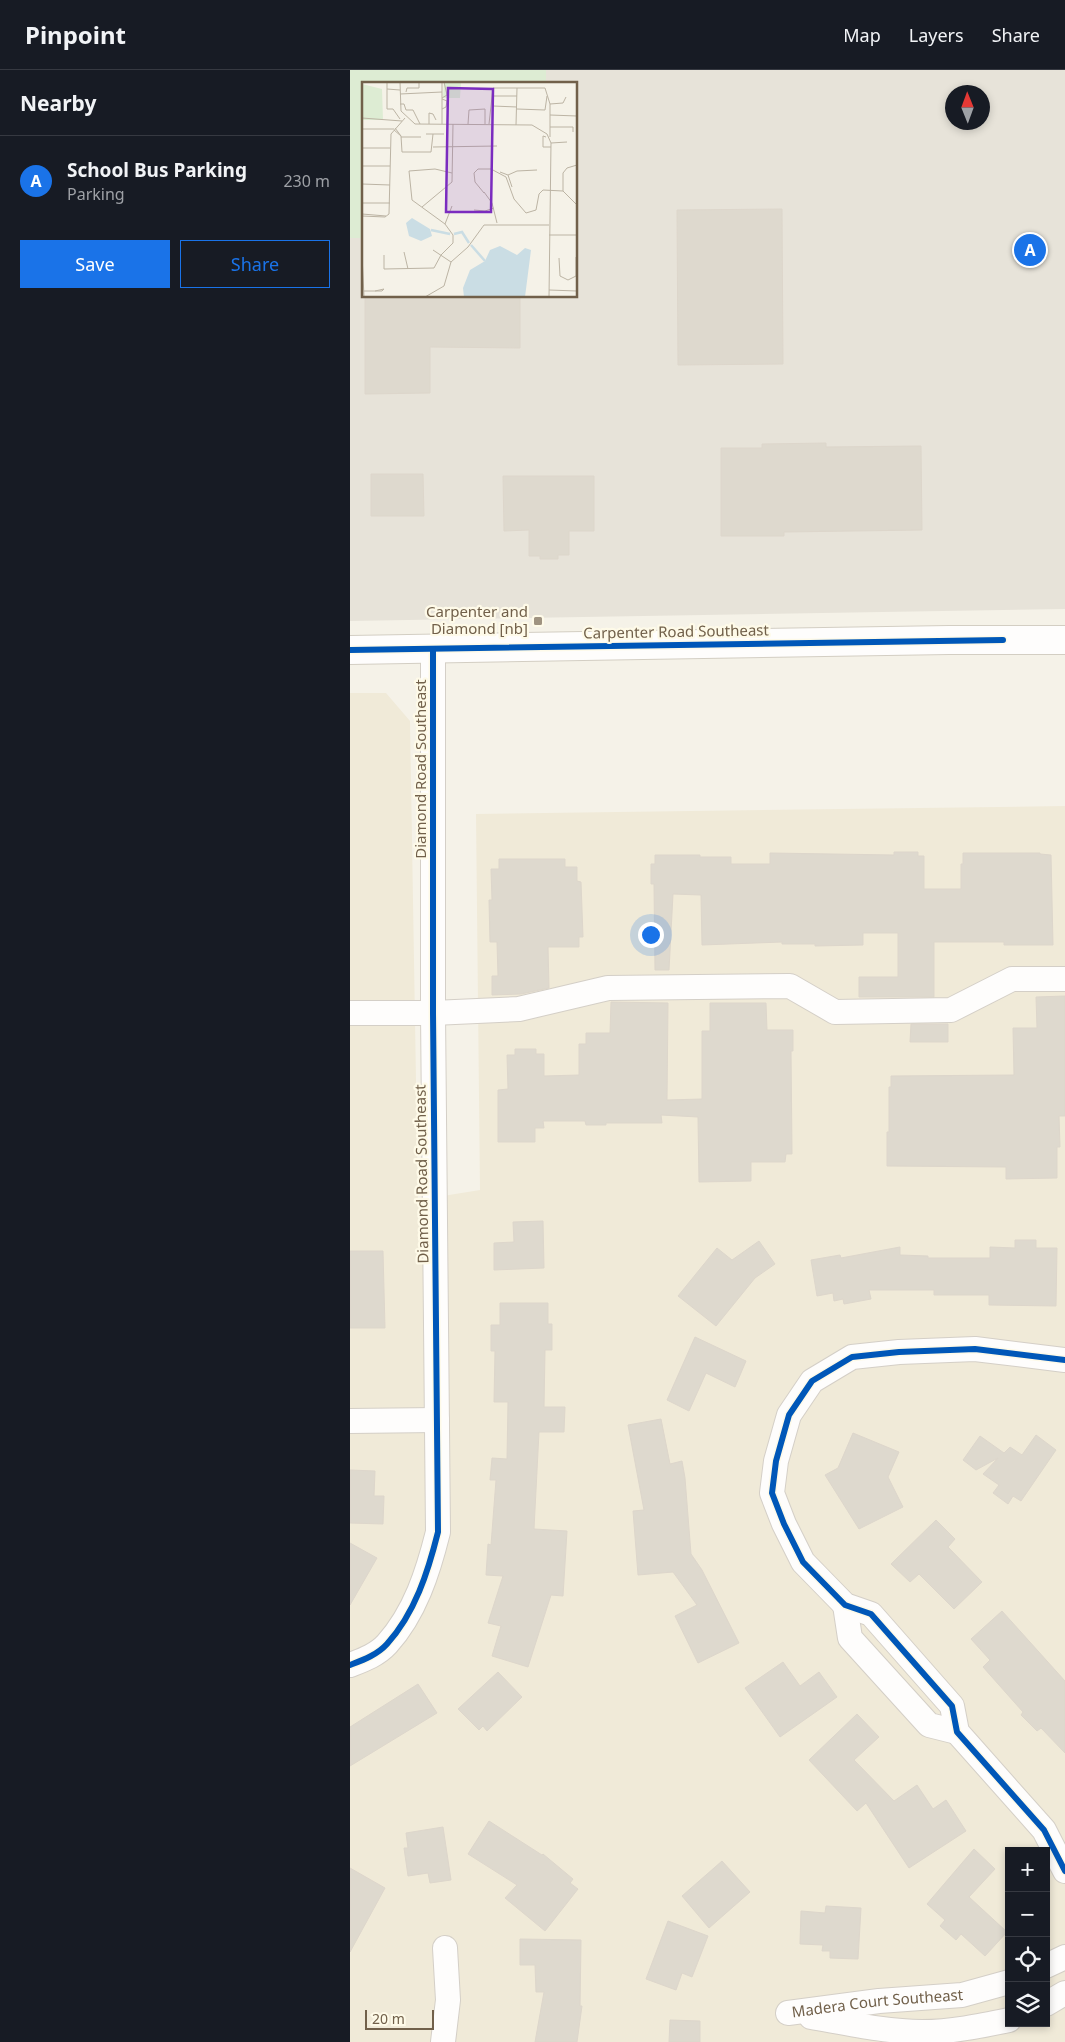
<!DOCTYPE html>
<meta charset="utf-8">
<style>
:root{--surface:#171b24;--page:#242831;--text:#f1f3f6;--muted:#9ea1a6;--line:#363941;--accent:#1a73e8}
body{margin:0;font-family:"Noto Sans",sans-serif;background:var(--page);color:var(--text)}
.controls{position:absolute;right:15px;bottom:15px;display:grid;overflow:hidden;border-radius:0px;box-shadow:0 2px 8px #0003}
.controls button{width:45px;height:45px;display:grid;place-items:center;padding:0;border:0;border-bottom:1px solid var(--line);background:var(--surface);color:var(--text);font:25px sans-serif}
.compass{position:absolute;left:595px;top:15px;width:45px;height:45px;border-radius:50%;background:var(--surface);box-shadow:0 2px 8px #0003;rotate:359deg}
.scale{position:absolute;left:15px;bottom:12px;width:69px;box-sizing:border-box;padding-left:5px;border:2px solid #71604a;border-top:0;font-size:14px;line-height:18px;white-space:nowrap;color:#71604a;-webkit-text-stroke:4px #fefae8;paint-order:stroke}
.you{position:absolute;left:300px;top:864px;width:18px;height:18px;margin:-12px;border:4px solid #fff;border-radius:50%;background:#1a73e8;box-shadow:0 0 0 8px #1a73e833}
.badge{display:grid;place-items:center;width:32px;height:32px;border-radius:50%;background:var(--accent);color:#fff;font-size:16px;font-weight:700}
.pin{position:absolute;translate:-50% -50%;border:2px solid #fff;box-shadow:0 1px 5px #0006}
.list{margin:0;padding:0;list-style:none}
h2{display:flex;justify-content:space-between;align-items:center;height:65px;margin:0;padding:0 20px;font-size:21px}
h2 small{font-size:16px;font-weight:400;color:var(--muted)}
.list li{display:grid;grid-template-columns:32px 1fr auto;gap:15px;align-items:center;box-sizing:border-box;height:90px;padding:0 20px;border-top:1px solid var(--line)}
.list b{display:block;font-size:19px;white-space:nowrap}
.list p{margin:0;font-size:16px;white-space:nowrap;color:var(--muted)}
.list em{font-size:16px;font-style:normal;color:var(--muted)}
.actions{display:flex;gap:10px;padding:15px 20px}
.actions a{flex:1;padding:11px 0;border:1px solid var(--accent);border-radius:0px;text-align:center;font-size:18px;color:var(--accent)}
.actions .main{background:var(--accent);color:#fff}
.icon{flex:none;width:28px;height:28px;fill:none;stroke:currentColor;stroke-width:2;stroke-linecap:round;stroke-linejoin:round}
.map{position:relative;flex:none;width:715px;height:1972px;overflow:hidden}
header{display:flex;align-items:center;gap:30px;box-sizing:border-box;height:70px;padding:0 25px;background:var(--surface);border-bottom:1px solid var(--line)}
header strong{font-size:24px}
nav{display:flex;gap:28px;margin-inline-start:auto;font-size:18px}
main{display:flex}
aside{flex:1;background:var(--surface)}
.map>svg:first-child{display:block}
.residential{fill:#f0ead8;fill-rule:evenodd}
.industrial{fill:#e7e3d9;fill-rule:evenodd}
.green{fill:#ddecd3}
.building{fill:#ded9ce;stroke:#ddd6cb}
.lines{fill:none;stroke-linecap:round;stroke-linejoin:round}
.street-casing{stroke:#d4cfc7;stroke-width:26}
.secondary-casing{stroke:#d3cec3;stroke-width:30}
.street{stroke:#fefdfc;stroke-width:24}
.secondary{stroke:#fefdfc;stroke-width:28}
.cycleway-casing{stroke:#fefae8;stroke-width:9}
.cycleway{stroke:#0057b8;stroke-width:6}
.poi-dot{fill:#9f9381;stroke:#fefae8;stroke-width:2}
.labels{text-anchor:middle;stroke-width:4.5;stroke-linejoin:round;paint-order:stroke}
.poi-label{font-size:15px;fill:#71604a;stroke:#fefae8;text-anchor:end}
.street-label{font-size:15px;fill:#71604a;stroke:#fefae8}
.inset-river{fill:none;stroke:#cadde4;stroke-width:2.5}
.inset-road{fill:none;stroke:#bcb4a4;stroke-width:1}
.view{fill:#7b2cbf;fill-opacity:0.15;stroke:#7b2cbf;stroke-width:2.5}
.inset-edge{fill:none;stroke:#71604a;stroke-width:2.5}
</style>
<header>
<strong>Pinpoint</strong>
<nav><a>Map</a><a>Layers</a><a>Share</a></nav>
</header>
<main>
<aside>
<h2>Nearby<small></small></h2>
<ul class="list">
<li><span class="badge">A</span><div><b>School Bus Parking</b><p>Parking</p></div><em>230 m</em></li>
</ul>
<div class="actions"><a class="main">Save</a><a>Share</a></div>
</aside>
<div class="map">
<svg width="715" height="1972" viewBox="0 0 715 1972">
<rect width="100%" height="100%" fill="#f5f2e8"/>
<path class="residential" d="M0,623H36L60,651L68,1130L130,1120L126,744L715,736V1972H0ZM659,1781H696V1953H659Z"/>
<path class="industrial" d="M196,0H715V539L0,551V168H14V226H226V14H196ZM602,22H632V52H602Z"/>
<polygon class="green" points="0,0 196,0 196,14 14,14 14,168 0,168"/>
<g class="building">
<polygon points="432,139 433,294 328,295 327,140"/>
<polygon points="15,226 170,226 170,278 80,277 80,323 15,324"/>
<polygon points="476,373 476,377 571,376 572,460 434,462 434,466 371,466 371,378 412,378 412,374"/>
<polygon points="21,404 73,404 74,446 21,446"/>
<polygon points="153,406 244,406 244,461 219,461 219,485 208,485 208,489 190,489 190,486 179,486 179,460 154,461"/>
<polygon points="544,782 568,782 568,786 574,786 574,819 611,819 611,794 613,794 613,783 690,783 690,784 701,785 703,875 654,875 654,872 584,872 584,927 509,927 509,907 548,907 548,863 513,863 513,875 465,876 465,874 432,874 432,872 352,875 351,825 323,824 319,900 305,900 304,814 301,814 301,794 305,794 305,785 350,785 350,787 381,787 381,794 420,794 420,783 544,785"/>
<polygon points="149,789 215,789 215,797 227,797 227,811 231,812 233,867 229,867 229,877 198,877 199,918 171,924 142,925 142,906 148,906 147,872 140,872 139,830 142,830 141,799 149,799"/>
<polygon points="715,926 715,1046 709,1046 710,1077 707,1077 707,1108 656,1109 656,1097 537,1096 537,1062 539,1062 539,1017 541,1017 541,1006 664,1005 663,958 687,958 686,927"/>
<polygon points="261,932 318,933 317,1030 352,1029 352,961 360,961 360,933 416,933 417,960 443,960 443,981 441,981 442,1084 436,1084 435,1092 401,1092 401,1111 349,1112 348,1047 311,1045 312,1053 256,1053 256,1055 236,1055 235,1051 193,1051 194,1058 185,1058 185,1072 148,1072 148,1020 158,1019 157,985 165,985 165,979 186,979 186,984 194,984 194,1006 229,1005 229,974 236,974 236,963 260,963"/>
<polygon points="561,954 598,954 598,972 560,972"/>
<polygon points="193,1151 194,1198 144,1200 144,1173 164,1172 163,1152"/>
<polygon points="665,1170 686,1170 686,1178 707,1178 706,1236 639,1235 639,1225 584,1225 584,1220 519,1220 521,1229 494,1234 493,1229 484,1231 483,1223 467,1226 461,1190 490,1185 491,1188 550,1177 550,1185 578,1186 578,1188 640,1188 640,1177 665,1178"/>
<polygon points="409,1171 425,1194 405,1208 366,1256 328,1226 367,1178 382,1190"/>
<polygon points="0,1181 33,1181 35,1258 0,1258"/>
<polygon points="150,1233 198,1233 198,1254 202,1254 202,1280 195,1280 194,1337 215,1337 214,1362 189,1362 184,1459 217,1461 213,1526 201,1525 178,1597 142,1586 151,1556 138,1553 153,1506 136,1505 138,1474 141,1475 146,1410 140,1410 142,1388 157,1389 158,1332 144,1332 145,1281 141,1281 141,1255 150,1255"/>
<polygon points="345,1267 396,1291 385,1317 356,1303 339,1341 317,1330"/>
<polygon points="311,1349 320,1394 332,1391 335,1408 341,1484 352,1500 389,1573 348,1593 325,1546 347,1535 323,1502 288,1505 283,1441 294,1440 278,1355"/>
<polygon points="503,1363 549,1382 538,1407 553,1437 509,1459 475,1405 488,1398"/>
<polygon points="686,1365 706,1380 671,1431 663,1426 658,1434 643,1423 649,1415 633,1404 648,1388 626,1400 613,1390 630,1366 654,1383 660,1377 672,1385"/>
<polygon points="0,1400 25,1401 24,1426 34,1426 33,1454 0,1453"/>
<polygon points="586,1450 605,1469 598,1477 632,1512 604,1539 569,1504 560,1512 541,1494"/>
<polygon points="0,1473 27,1488 0,1535"/>
<polygon points="652,1541 715,1611 715,1683 691,1658 687,1661 671,1645 673,1642 633,1597 640,1590 621,1569"/>
<polygon points="433,1592 450,1616 469,1602 487,1627 430,1667 395,1618"/>
<polygon points="148,1602 172,1627 137,1661 133,1656 129,1660 108,1639"/>
<polygon points="68,1614 87,1643 0,1696 0,1657"/>
<polygon points="507,1644 529,1667 504,1690 544,1731 567,1715 583,1739 596,1730 616,1761 559,1798 516,1733 507,1741 459,1690"/>
<polygon points="139,1751 192,1785 193,1784 223,1809 220,1813 228,1819 195,1861 155,1828 167,1815 118,1784"/>
<polygon points="93,1757 101,1810 80,1813 78,1803 58,1806 54,1778 58,1778 56,1763"/>
<polygon points="624,1779 645,1799 619,1827 657,1862 635,1886 611,1864 606,1870 590,1856 595,1850 577,1834"/>
<polygon points="372,1791 400,1822 359,1858 332,1826"/>
<polygon points="0,1798 35,1818 0,1882"/>
<polygon points="476,1836 511,1838 508,1889 480,1888 480,1881 472,1881 473,1875 450,1874 451,1841 475,1843"/>
<polygon points="318,1851 358,1866 342,1907 332,1903 326,1920 296,1909"/>
<polygon points="170,1869 231,1870 230,1936 232,1936 227,1972 185,1972 194,1922 186,1922 185,1895 170,1895"/>
<polygon points="320,1950 350,1951 350,1972 319,1972"/>
</g>
<g class="lines">
<defs>
<g id="street">
<polyline points="0,943 83,943 169,939 258,918 440,916 485,942 601,940 662,909 715,909"/>
<polyline points="715,1290 625,1279 549,1282 502,1287 462,1311 439,1345 426,1391 422,1423 434,1454 453,1492 495,1535 521,1544 602,1636 607,1662 694,1760 715,1801"/>
<polyline points="0,1351 87,1350"/>
<polyline points="495,1535 500,1568 579,1655 607,1662"/>
<path d="M0,1595C13,1590 27,1585 37,1574C65,1543 78,1502 88,1462L83,943V579"/>
<polyline points="696,1896 715,1887"/>
<polyline points="696,1934 715,1923"/>
<path id="s1" d="M438,1943L529,1931L612,1925L659,1912"/>
<path d="M461,1947C496,1953 537,1962 572,1962C601,1962 630,1956 659,1950"/>
<polyline points="93,1972 98,1930 95,1878"/>
</g>
<polyline id="secondary" points="0,580 599,570 715,570"/>
</defs>
<use href="#street" class="street-casing"/>
<use href="#secondary" class="secondary-casing"/>
<use href="#street" class="street"/>
<use href="#secondary" class="secondary"/>
<defs>
<g id="cycleway">
<polyline points="0,580 653,570"/>
<polyline points="715,1290 625,1279 549,1282 502,1287 462,1311 439,1345 426,1391 422,1423 434,1454 453,1492 495,1535 521,1544 602,1636 607,1662 694,1760 715,1801"/>
<path d="M0,1595C13,1590 27,1585 37,1574C65,1543 78,1502 88,1462L83,943V579"/>
</g>
</defs>
<use href="#cycleway" class="cycleway-casing"/>
<use href="#cycleway" class="cycleway"/>
</g>
<rect class="poi-dot" x="183" y="546" width="10" height="10" rx="2.5"/>
<g class="labels">
<g class="poi-label">
<text x="178" y="547">Carpenter and<tspan x="178" dy="17">Diamond [nb]</tspan></text>
</g>
<g class="street-label">
<text transform="translate(326 562) rotate(-1)" y="5">Carpenter Road Southeast</text>
<text transform="translate(71 699) rotate(-90)" y="5">Diamond Road Southeast</text>
<text transform="translate(72 1104) rotate(-91)" y="5">Diamond Road Southeast</text>
<text dy="5" stroke="none"><textPath href="#s1" startOffset="90">Madera Court Southeast</textPath></text>
</g>
</g>
<g transform="translate(12 12)">
<rect width="215" height="215" fill="#f5f2e8"/>
<path d="M82,0H99L98,16H81ZM0,2L20,7L21,38H0Z" fill="#ddecd3"/>
<path d="M50,136L68,147L70,154L59,159L47,154L44,141ZM138,164L155,173L163,166L169,168L163,215H102L101,206L108,188L123,179L128,168Z" fill="#cadde4"/>
<path class="inset-river" d="M69,148L88,152M92,152L100,150L107,161M109,163L123,179"/>
<path class="inset-road" d="M25,0V7L38,8M38,0L39,29L53,42L170,43L185,52L189,61L187,215M25,7V27H31L38,37M44,10L45,6H57V0M38,12L80,10M131,14H155M80,16L85,13L82,0M80,17L85,19L84,25L80,27M38,22H42L44,28H51L58,42M188,22L201,21L204,15M131,24L155,25M155,27L183,28L185,14M188,33L215,34M0,36L40,39M67,42V31L71,32L74,38M80,42V0M106,42L107,28L123,27V42M127,42L131,6H183L188,22V55M154,43L155,6M188,45H211V50M0,47H32M32,48L39,54L33,46M64,52H82M39,54L40,70H69L71,52M39,55H59M184,55L181,54V65H189M189,61L205,60M71,65L135,64M0,66H28M0,84H28M129,87L144,95L152,117L164,131L174,128L177,112L181,108L201,109M138,90L146,93L150,105M146,93L155,89L175,88M0,102L28,103M201,109V91L205,86L215,83M201,109L215,123M122,110L130,121L135,141M122,111L113,100L112,91L116,87H130M0,121H28M60,125L90,100L91,42M112,128L123,129L132,126M0,132L24,134M27,132L29,52L43,36M0,134L23,135L27,132M83,142L90,124M187,153H215M71,168L89,180M42,170L46,187M0,173L2,215M22,173V187L72,186L79,173L91,161V153L83,142L50,118L47,89L73,87L90,91M197,176L198,194L206,198M206,198L214,194V175M187,208L215,209M2,209H20L22,207L13,209M63,215L82,204L89,180L106,165L122,143H187"/>
<path class="view" d="M86,6L131,7L129,130H84Z"/>
<rect width="215" height="215" class="inset-edge"/>
</g>
</svg>
<div class="controls">
<button>+</button>
<button>−</button>
<button><svg class="icon" aria-label="locate" viewBox="0 0 24 24"><circle cx="12" cy="12" r="6"/><path d="M12 2v4M12 18v4M2 12h4M18 12h4"/></svg></button>
<button><svg class="icon" aria-label="layers" viewBox="0 0 24 24"><path d="M12 4l9 5-9 5-9-5zM3 14l9 5 9-5"/></svg></button>
</div>
<svg class="compass" viewBox="-18 -18 36 36"><path d="M0-13l5 13h-10z" fill="#e53935"/><path d="M0 13l5-13h-10z" fill="#9ea1a6"/></svg>
<div class="scale">20 m</div>
<div class="you"></div>
<div class="pin badge" style="left:680px;top:180px">A</div>
</div>
</main>
